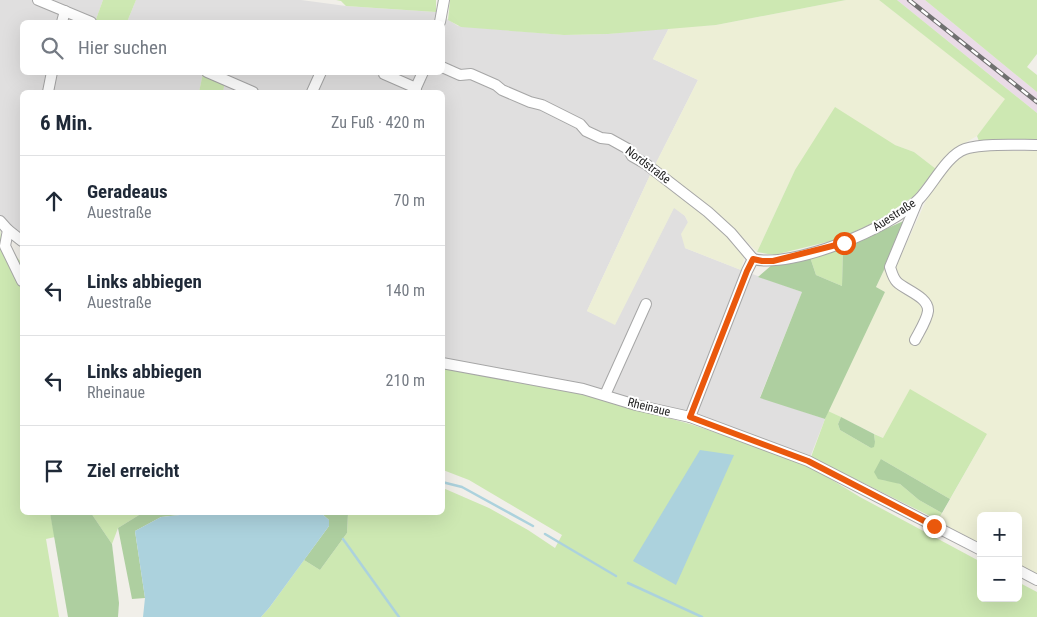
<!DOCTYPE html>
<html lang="de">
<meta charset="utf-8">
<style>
:root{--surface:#fff;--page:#f2f2f3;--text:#1f2937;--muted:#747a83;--line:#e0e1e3}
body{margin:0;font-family:"Roboto Condensed",sans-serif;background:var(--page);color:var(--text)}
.controls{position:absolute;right:15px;bottom:15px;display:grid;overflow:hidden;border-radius:8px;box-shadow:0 5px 20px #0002}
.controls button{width:45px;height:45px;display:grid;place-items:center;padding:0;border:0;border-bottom:1px solid var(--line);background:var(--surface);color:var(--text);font:25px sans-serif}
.stop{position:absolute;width:15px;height:15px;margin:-11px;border:4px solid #ea580c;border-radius:50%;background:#fff}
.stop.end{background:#ea580c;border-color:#fff;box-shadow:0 1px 5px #0008}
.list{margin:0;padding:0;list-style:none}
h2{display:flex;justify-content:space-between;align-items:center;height:65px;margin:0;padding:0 20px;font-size:21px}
h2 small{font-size:16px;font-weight:400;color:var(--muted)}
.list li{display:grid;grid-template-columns:32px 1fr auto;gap:15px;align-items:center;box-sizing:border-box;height:90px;padding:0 20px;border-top:1px solid var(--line)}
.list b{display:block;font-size:19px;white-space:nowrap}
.list p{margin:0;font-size:16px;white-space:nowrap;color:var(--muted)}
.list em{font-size:16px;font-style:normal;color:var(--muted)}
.icon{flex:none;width:28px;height:28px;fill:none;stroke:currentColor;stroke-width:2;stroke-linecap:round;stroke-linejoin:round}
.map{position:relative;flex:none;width:1037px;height:617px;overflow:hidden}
.search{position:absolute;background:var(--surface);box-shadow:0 5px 20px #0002;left:20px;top:20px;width:425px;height:55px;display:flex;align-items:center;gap:12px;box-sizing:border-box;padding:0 18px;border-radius:8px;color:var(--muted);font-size:19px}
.panel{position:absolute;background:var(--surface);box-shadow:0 5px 20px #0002;left:20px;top:90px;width:425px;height:425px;border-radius:8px}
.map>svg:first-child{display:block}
.residential{fill:#e0dfdf}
.industrial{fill:#eadbe7}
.farmland{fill:#edefd6}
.grass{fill:#cde8b2}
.forest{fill:#aecfa0}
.water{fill:#acd2dd}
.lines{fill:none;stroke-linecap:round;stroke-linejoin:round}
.stream{stroke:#acd2dd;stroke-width:2.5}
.minor-casing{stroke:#a6a6a6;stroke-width:12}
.minor{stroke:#fff;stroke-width:10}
.rail-casing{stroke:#707070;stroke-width:4.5}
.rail{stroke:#fff;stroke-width:2.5;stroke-dasharray:8;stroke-linecap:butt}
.route{stroke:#ea580c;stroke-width:6}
.labels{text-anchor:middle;stroke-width:4;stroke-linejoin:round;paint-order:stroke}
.street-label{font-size:12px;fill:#222;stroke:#fff}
</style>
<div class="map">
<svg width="1037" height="617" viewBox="0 0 1037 617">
<rect width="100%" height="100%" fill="#f1efe9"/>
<g class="residential">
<polygon points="0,0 35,0 53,5 55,0 103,0 95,22 22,22 22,72 203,73 199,92 22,92 22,239 0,218"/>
<polygon points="136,0 301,0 346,6 436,12 458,26 564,35 608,34 669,28 653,59 698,80 652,171 587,311 615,324 674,207 685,216 688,222 685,248 741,270 802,292 760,397 825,419 809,460 694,417 443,361 442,92 223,92 225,79 209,73 442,72 442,22 127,22"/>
</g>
<polygon class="industrial" points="897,0 925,0 1037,92 1037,113"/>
<g class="farmland">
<polygon points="846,0 879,0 1006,99 977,136 958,147 936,169 914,152 895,145 795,170 757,252 721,216 655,165 698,80 653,59 669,28 716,25"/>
<polygon points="976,151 1037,151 1037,575 1018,565 1018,516 981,516 981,544 938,521 987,434 883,438 828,411 885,292 876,287 889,260 897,264 930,192 952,164 968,153"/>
<polygon points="652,171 712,219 745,254 741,270 685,248 681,234 688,222 685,216 674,208 615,325 587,311"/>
</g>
<g class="grass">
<polygon points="103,0 136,0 127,22 95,22"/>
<polygon points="336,0 436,0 436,12 346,6 341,1"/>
<polygon points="450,0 846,0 716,25 608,34 564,35 461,27 448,20"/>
<polygon points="879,0 897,0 1037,113 1037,143 980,144 977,136 1005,99"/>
<polygon points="925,0 1037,0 1037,54 1027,67 1037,75 1037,92"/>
<polygon points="203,73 225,81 223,92 199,92"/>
<polygon points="835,107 895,145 914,152 936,169 914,196 879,220 839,239 774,255 757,252 795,170"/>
<polygon points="0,229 1,239 22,263 22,512 50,513 55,537 46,539 59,617 0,617"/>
<polygon points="843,248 842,286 816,275 810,257"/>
<polygon points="443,366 579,393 690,424 753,445 806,464 860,497 981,562 981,598 1018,598 1018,582 1037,592 1037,617 261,617 269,608 304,560 320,570 347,533 348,513 442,512 443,488 489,508 528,530 555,548 562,535 469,480 443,470"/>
<polygon points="910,389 987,434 950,499 881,459 882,480 892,481 900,484 919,500 942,513 938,520 811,457 828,411 841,417 838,424 840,430 871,448 875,442 874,434 883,438"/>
<polygon points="91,513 139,513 139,515 118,528 112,544"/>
</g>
<g class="forest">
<polygon points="908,219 876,287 885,292 825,419 760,398 802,292 758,277 773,264 810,257 816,275 842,286 843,248"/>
<polygon points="841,417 874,434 875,442 874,447 871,448 840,430 838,424"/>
<polygon points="881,459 950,499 942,513 919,500 900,484 878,479 874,472"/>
<polygon points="50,513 91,513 112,544 119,603 118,617 68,617"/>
<polygon points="156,513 199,513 161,517 135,531 145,598 132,599 118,528 139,515"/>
<polygon points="321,513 348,513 347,533 320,570 304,560 329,526 329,520"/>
</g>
<g class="water">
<polygon points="700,450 734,455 676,585 633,561"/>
<polygon points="199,513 321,513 329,520 329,526 269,608 261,617 143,617 145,598 135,531 161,517"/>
</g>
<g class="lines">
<g class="stream">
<polyline points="442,482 462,487 533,526"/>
<polyline points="545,534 616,576"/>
<polyline points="343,539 399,617"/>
<polyline points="628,583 702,617"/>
</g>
<defs>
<g id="minor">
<polyline points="38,0 91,22"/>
<polyline points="62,22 65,11"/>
<polyline points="440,22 444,0"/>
<polyline points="442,67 460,75 471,74 496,85 502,90 530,102 542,105 580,124 586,131 601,138 610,139 628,149 632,156 646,164 708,212 731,233 753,259"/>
<polyline points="207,72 253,92"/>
<polyline points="384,74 416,88"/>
<polyline points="48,92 52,72"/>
<polyline points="312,92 321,72"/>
<polyline points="414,92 423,72"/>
<polyline points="0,221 8,230 22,241"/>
<polyline points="8,230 5,246 22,281"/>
<path d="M753,259C792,269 891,228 919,199C932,186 947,155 965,149C983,143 1017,145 1037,145"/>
<path d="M915,340C919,332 927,320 928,311C929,297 905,290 897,282C893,278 892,273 890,267L917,202"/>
<polyline points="442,363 583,389 636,405 690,417 808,461 981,550"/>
<polyline points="605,395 646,304"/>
<polyline points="690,417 747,271 753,259"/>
<polyline points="1018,570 1037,580"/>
</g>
</defs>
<use href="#minor" class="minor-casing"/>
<use href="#minor" class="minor"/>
<defs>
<polyline id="rail" points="909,0 1037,102"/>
</defs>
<use href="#rail" class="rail-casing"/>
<use href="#rail" class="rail"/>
</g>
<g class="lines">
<polyline class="route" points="844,243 773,261 762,261 753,259 747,271 690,417 808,461 934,526"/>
</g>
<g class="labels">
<g class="street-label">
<text transform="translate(648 165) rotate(37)" y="4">Nordstraße</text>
<text transform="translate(894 215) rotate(-33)" y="4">Auestraße</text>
<text transform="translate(649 407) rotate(14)" y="4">Rheinaue</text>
</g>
</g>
</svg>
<div class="controls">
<button>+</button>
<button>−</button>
</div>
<div class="stop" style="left:844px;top:243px"></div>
<div class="stop end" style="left:934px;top:526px"></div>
<div class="search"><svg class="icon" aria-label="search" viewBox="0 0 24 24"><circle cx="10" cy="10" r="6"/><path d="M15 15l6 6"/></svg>Hier suchen</div>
<section class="panel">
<h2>6 Min.<small>Zu Fuß · 420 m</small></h2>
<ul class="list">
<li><svg class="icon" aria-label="ahead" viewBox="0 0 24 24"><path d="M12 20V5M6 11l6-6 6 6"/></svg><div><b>Geradeaus</b><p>Auestraße</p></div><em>70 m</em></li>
<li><svg class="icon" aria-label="left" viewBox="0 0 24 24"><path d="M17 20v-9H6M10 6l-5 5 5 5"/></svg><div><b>Links abbiegen</b><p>Auestraße</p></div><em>140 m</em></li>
<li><svg class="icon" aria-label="left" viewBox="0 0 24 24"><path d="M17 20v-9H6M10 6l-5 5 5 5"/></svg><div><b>Links abbiegen</b><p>Rheinaue</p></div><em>210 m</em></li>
<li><svg class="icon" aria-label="arrive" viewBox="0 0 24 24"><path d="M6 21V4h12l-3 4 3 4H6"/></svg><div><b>Ziel erreicht</b></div></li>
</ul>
</section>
</div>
